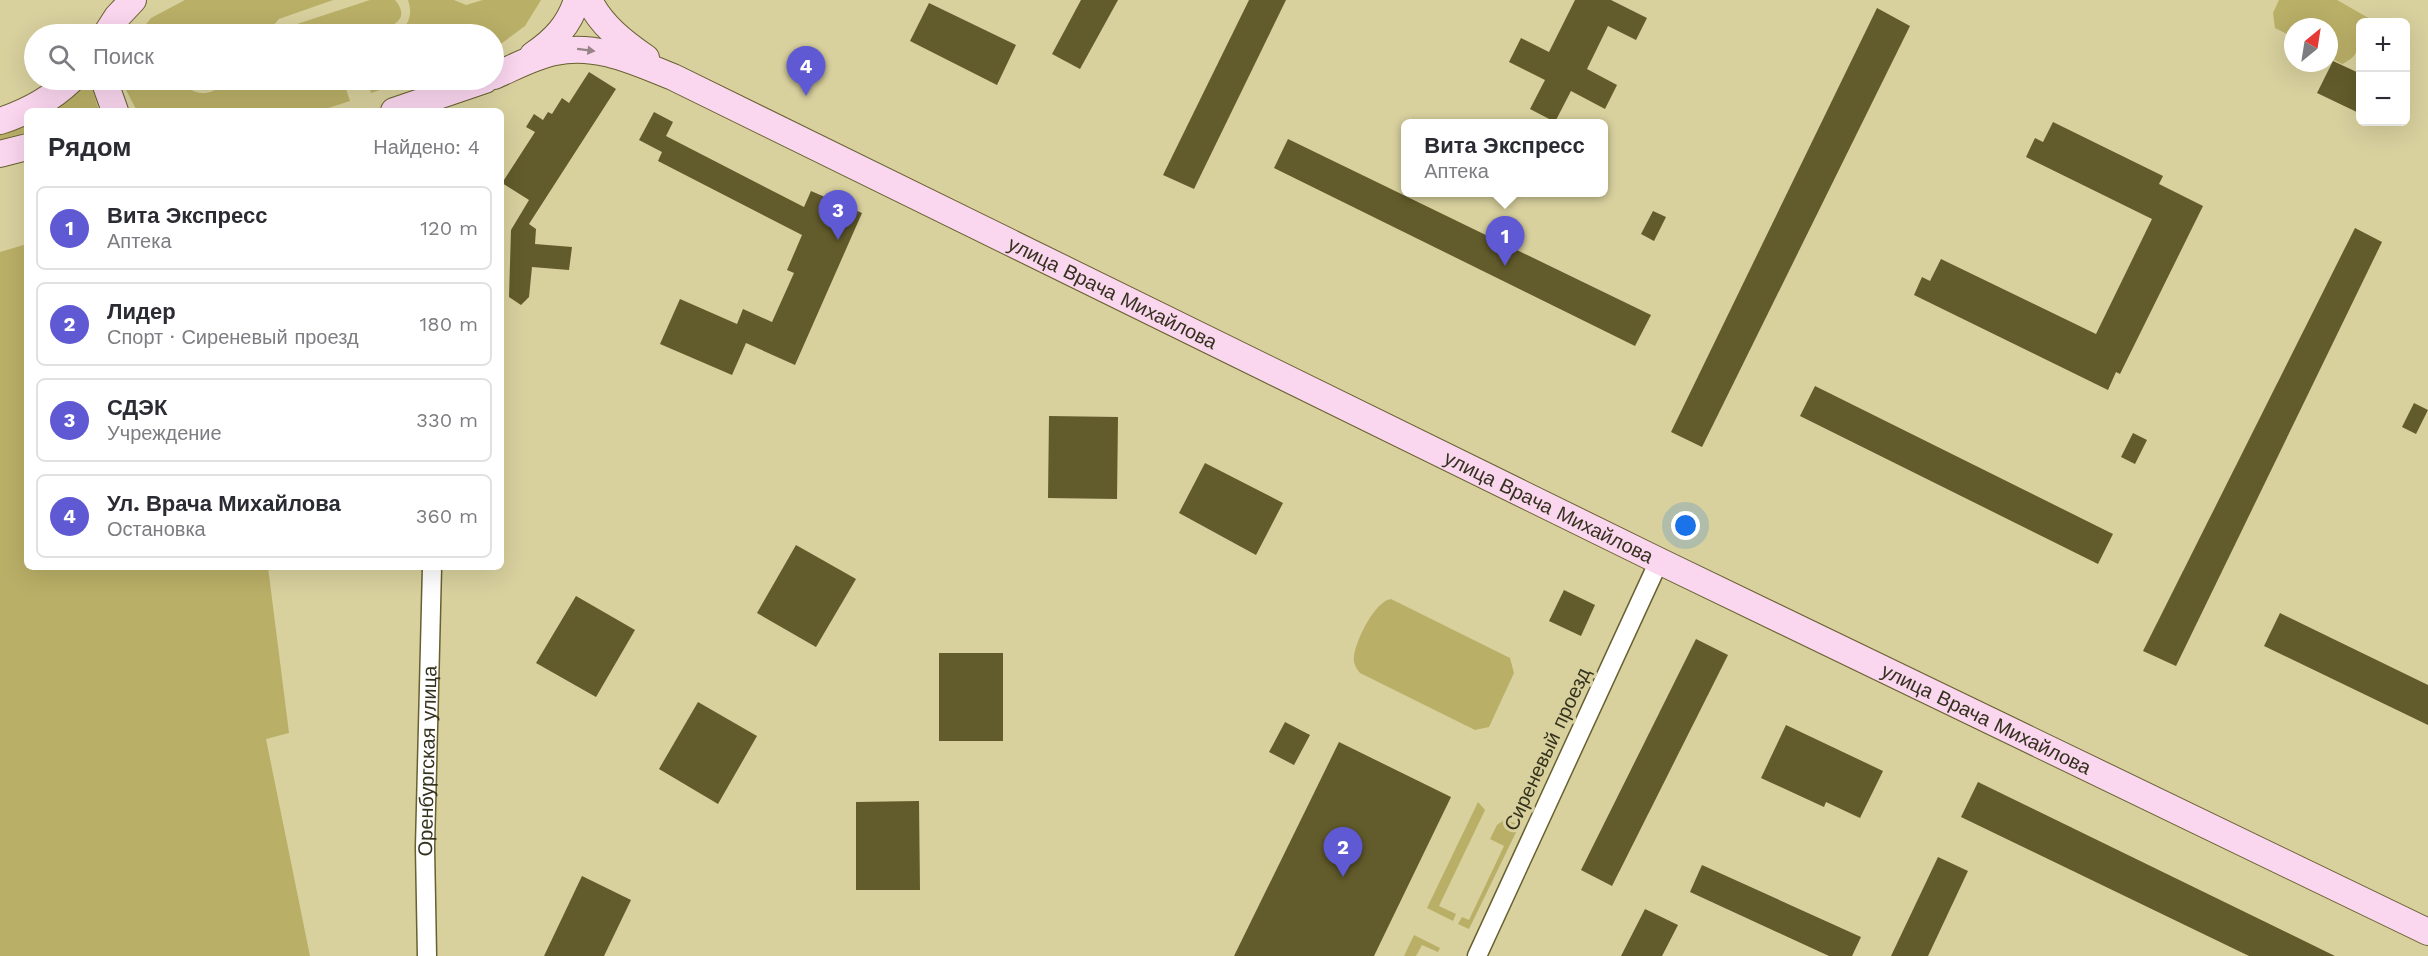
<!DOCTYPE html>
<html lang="ru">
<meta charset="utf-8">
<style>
:root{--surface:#fff;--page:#f2f2f3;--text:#2b2b33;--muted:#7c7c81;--line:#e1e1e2;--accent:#5f5ad3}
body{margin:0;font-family:"Work Sans",sans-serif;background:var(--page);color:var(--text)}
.controls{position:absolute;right:18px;top:18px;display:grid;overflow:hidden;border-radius:9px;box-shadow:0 6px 24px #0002}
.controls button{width:54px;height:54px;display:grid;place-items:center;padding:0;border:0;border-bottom:2px solid var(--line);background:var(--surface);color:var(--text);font:30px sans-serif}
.compass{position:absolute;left:2284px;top:18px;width:54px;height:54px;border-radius:50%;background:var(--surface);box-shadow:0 6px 24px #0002;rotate:30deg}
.you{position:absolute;left:1686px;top:526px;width:21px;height:21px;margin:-15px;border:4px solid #fff;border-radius:50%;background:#1a73e8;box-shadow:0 0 0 9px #1a73e833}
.badge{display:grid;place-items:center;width:39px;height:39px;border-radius:50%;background:var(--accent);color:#fff;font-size:20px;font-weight:700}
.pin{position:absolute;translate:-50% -50px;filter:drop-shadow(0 2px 3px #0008)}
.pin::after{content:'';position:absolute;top:32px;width:21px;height:18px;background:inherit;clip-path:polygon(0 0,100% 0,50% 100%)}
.popup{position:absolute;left:1401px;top:119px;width:207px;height:78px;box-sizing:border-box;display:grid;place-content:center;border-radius:9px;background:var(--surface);filter:drop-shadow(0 2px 4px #0005);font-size:20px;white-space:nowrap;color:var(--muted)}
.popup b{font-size:22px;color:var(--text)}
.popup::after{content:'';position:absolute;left:50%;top:100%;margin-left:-12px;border:12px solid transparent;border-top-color:var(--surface)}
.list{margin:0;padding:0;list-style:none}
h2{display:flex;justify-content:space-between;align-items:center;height:78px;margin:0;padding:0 24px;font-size:26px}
h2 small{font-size:20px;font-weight:400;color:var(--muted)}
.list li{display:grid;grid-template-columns:39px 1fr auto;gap:18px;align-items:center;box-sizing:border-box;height:84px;margin:0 12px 12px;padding:0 12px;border:2px solid var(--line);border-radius:9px}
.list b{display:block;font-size:22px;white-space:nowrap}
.list p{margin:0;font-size:20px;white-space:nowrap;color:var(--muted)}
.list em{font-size:20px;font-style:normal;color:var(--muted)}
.icon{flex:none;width:33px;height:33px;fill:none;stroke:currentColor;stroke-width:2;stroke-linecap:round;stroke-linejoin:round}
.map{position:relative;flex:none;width:2428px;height:956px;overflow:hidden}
.search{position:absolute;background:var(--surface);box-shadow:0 6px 24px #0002;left:24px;top:24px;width:480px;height:66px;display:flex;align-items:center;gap:15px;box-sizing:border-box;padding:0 21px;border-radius:33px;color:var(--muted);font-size:22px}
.panel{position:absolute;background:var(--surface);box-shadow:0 6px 24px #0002;left:24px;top:108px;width:480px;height:462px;border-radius:9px}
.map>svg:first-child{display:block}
.green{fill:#baaf67}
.building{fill:#625b2b}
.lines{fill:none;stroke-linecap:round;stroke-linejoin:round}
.minor-casing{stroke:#676030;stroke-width:21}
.secondary-casing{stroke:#676030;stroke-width:28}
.minor{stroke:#fff;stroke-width:18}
.secondary{stroke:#fad6ef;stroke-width:26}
.oneway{fill:#978486}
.labels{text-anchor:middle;stroke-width:6;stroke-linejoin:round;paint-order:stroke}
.street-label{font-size:20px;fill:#34311d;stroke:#d8d09d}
</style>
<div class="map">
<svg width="2428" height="956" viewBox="0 0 2428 956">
<rect width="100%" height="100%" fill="#d8d09d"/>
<g class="green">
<polygon points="185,0 333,0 279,19 266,34 138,34 151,18"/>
<path d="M370,0H395C432,44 293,35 278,34L288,27Z"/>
<path d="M408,0H454L466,5L483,0H541L525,26L494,49V34H396C409,26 413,15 408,0Z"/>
<path d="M2279,0H2337L2372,20V22H2360C2360,42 2362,55 2342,64L2329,57V27H2293V37L2275,28L2273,13Z"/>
<path d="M125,80H181C192,97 214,98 225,80H343L350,101L319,111H137L125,88Z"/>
<polygon points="367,80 409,80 371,93"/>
<polygon points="86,83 91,84 99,111 51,111"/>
<polygon points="27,123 27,132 0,140 0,132"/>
<polygon points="27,244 27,567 268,567 289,733 266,739 310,956 0,956 0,252"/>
<path d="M1391,599L1510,658L1514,673L1489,727L1475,730L1360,673C1356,668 1353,663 1354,656C1356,640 1375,601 1391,599Z"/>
<polygon points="1478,802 1485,810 1439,906 1456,914 1453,921 1427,908"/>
<polygon points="1504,820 1520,824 1469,929 1458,924 1462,917 1469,920 1504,846 1490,839 1497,825"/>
<polygon points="1414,935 1440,948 1438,952 1422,945 1416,956 1404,956"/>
</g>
<g class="building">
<polygon points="1081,0 1118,0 1080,69 1052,54"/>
<polygon points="1249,0 1286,0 1194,189 1163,175"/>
<polygon points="1575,0 1611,0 1647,18 1636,40 1608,26 1587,69 1617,85 1605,109 1571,91 1555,122 1530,109 1545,80 1509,62 1521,38 1549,52"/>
<polygon points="929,3 1016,45 997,85 910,41"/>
<polygon points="1877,8 1910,26 1702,447 1671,432"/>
<polygon points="2333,61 2361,74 2361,114 2317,93"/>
<polygon points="589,72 616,89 529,224 536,229 535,244 572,247 569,270 532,267 529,297 521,305 509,297 511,230 529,200 502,183 535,132 526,127 534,114 543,120 548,112 552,114 562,98 569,103"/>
<polygon points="654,112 673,122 666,136 804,207 811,191 862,213 795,365 746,343 732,375 660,344 680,299 737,324 743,309 772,322 794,273 787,270 802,235 658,161 662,152 639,140"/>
<polygon points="2053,122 2163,176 2159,184 2203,206 2120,374 2116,372 2108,390 1914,295 1922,277 1930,281 1941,259 2096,334 2152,219 2026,157 2035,138 2043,142"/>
<polygon points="1288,139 1651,315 1635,346 1274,168"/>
<polygon points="1653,211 1666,217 1654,241 1641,234"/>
<polygon points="2355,228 2382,242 2176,666 2143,651"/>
<polygon points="1815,386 2113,534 2098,564 1800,416"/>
<polygon points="2414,403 2428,410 2416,434 2402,427"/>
<polygon points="1049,416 1118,417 1117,499 1048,498"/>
<polygon points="2133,433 2147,440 2135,464 2121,457"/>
<polygon points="1205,463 1283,503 1256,555 1179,513"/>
<polygon points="796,545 856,579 816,647 757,613"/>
<polygon points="1564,590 1595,605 1581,636 1549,621"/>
<polygon points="576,596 635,630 596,697 536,663"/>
<polygon points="2280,613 2428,685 2428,725 2264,646"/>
<polygon points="1696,639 1728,655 1612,886 1581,870"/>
<rect x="939" y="653" width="64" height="88"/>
<polygon points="698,702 757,736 718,804 659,769"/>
<polygon points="1285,722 1310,735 1294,765 1269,752"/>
<polygon points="1786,725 1883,771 1860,818 1826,802 1824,807 1761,778"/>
<polygon points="1339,742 1451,797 1374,956 1234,956"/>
<polygon points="1978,782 2335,956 2249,956 1961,817"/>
<polygon points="919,801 920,890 856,890 856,802"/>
<polygon points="1938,857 1968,871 1928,956 1891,956"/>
<polygon points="1702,865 1861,937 1852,956 1829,956 1690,892"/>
<polygon points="582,876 631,900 604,956 544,956"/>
<polygon points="1645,909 1678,925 1662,956 1621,956"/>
</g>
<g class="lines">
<defs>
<g id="minor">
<path id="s1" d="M427,956L425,847L432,567"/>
<polyline points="1477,956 1659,561"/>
</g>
<g id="secondary">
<path d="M589,0C601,25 623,42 646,58"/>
<polyline points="106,34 117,17 133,0"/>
<path d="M533,55C555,40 569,25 577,0"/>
<path id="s2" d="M494,76C513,68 534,56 555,52C597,43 635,62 673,77L1659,561L2428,932"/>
<polyline points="104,80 115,111"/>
<polyline points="394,111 485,80"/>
<path d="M0,121C28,112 50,100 71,80"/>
<polyline points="0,154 27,147"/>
</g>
</defs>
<use href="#minor" class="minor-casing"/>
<use href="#secondary" class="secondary-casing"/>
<use href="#minor" class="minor"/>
<use href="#secondary" class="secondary"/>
</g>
<defs><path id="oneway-solid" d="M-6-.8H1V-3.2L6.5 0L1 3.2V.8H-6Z" transform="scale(1.5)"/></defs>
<use class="oneway" href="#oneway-solid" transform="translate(586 50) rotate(7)"/>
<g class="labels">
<g class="street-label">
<text dy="7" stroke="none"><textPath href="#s2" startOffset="678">улица Врача Михайлова</textPath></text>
<text dy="7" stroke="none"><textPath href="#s2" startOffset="1164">улица Врача Михайлова</textPath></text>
<text dy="7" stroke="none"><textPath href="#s2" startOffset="1650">улица Врача Михайлова</textPath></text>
<text transform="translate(1547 749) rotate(-65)" y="7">Сиреневый проезд</text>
<text dy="7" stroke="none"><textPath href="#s1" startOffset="195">Оренбургская улица</textPath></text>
</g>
</g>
</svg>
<div class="controls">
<button>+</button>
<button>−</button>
</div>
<svg class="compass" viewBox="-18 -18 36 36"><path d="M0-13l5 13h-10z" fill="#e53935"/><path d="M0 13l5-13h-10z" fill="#7c7c81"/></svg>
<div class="you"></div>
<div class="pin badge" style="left:1505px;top:266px">1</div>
<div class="popup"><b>Вита Экспресс</b>Аптека</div>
<div class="pin badge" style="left:1343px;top:877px">2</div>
<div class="pin badge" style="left:838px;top:240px">3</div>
<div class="pin badge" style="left:806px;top:96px">4</div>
<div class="search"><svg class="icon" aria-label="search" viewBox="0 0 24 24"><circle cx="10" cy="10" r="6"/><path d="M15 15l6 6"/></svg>Поиск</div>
<section class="panel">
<h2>Рядом<small>Найдено: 4</small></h2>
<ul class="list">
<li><span class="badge">1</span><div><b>Вита Экспресс</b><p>Аптека</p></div><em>120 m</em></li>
<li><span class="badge">2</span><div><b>Лидер</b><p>Спорт · Сиреневый проезд</p></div><em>180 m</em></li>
<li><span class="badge">3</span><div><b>СДЭК</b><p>Учреждение</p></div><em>330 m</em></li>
<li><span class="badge">4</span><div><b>Ул. Врача Михайлова</b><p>Остановка</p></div><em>360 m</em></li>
</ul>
</section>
</div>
